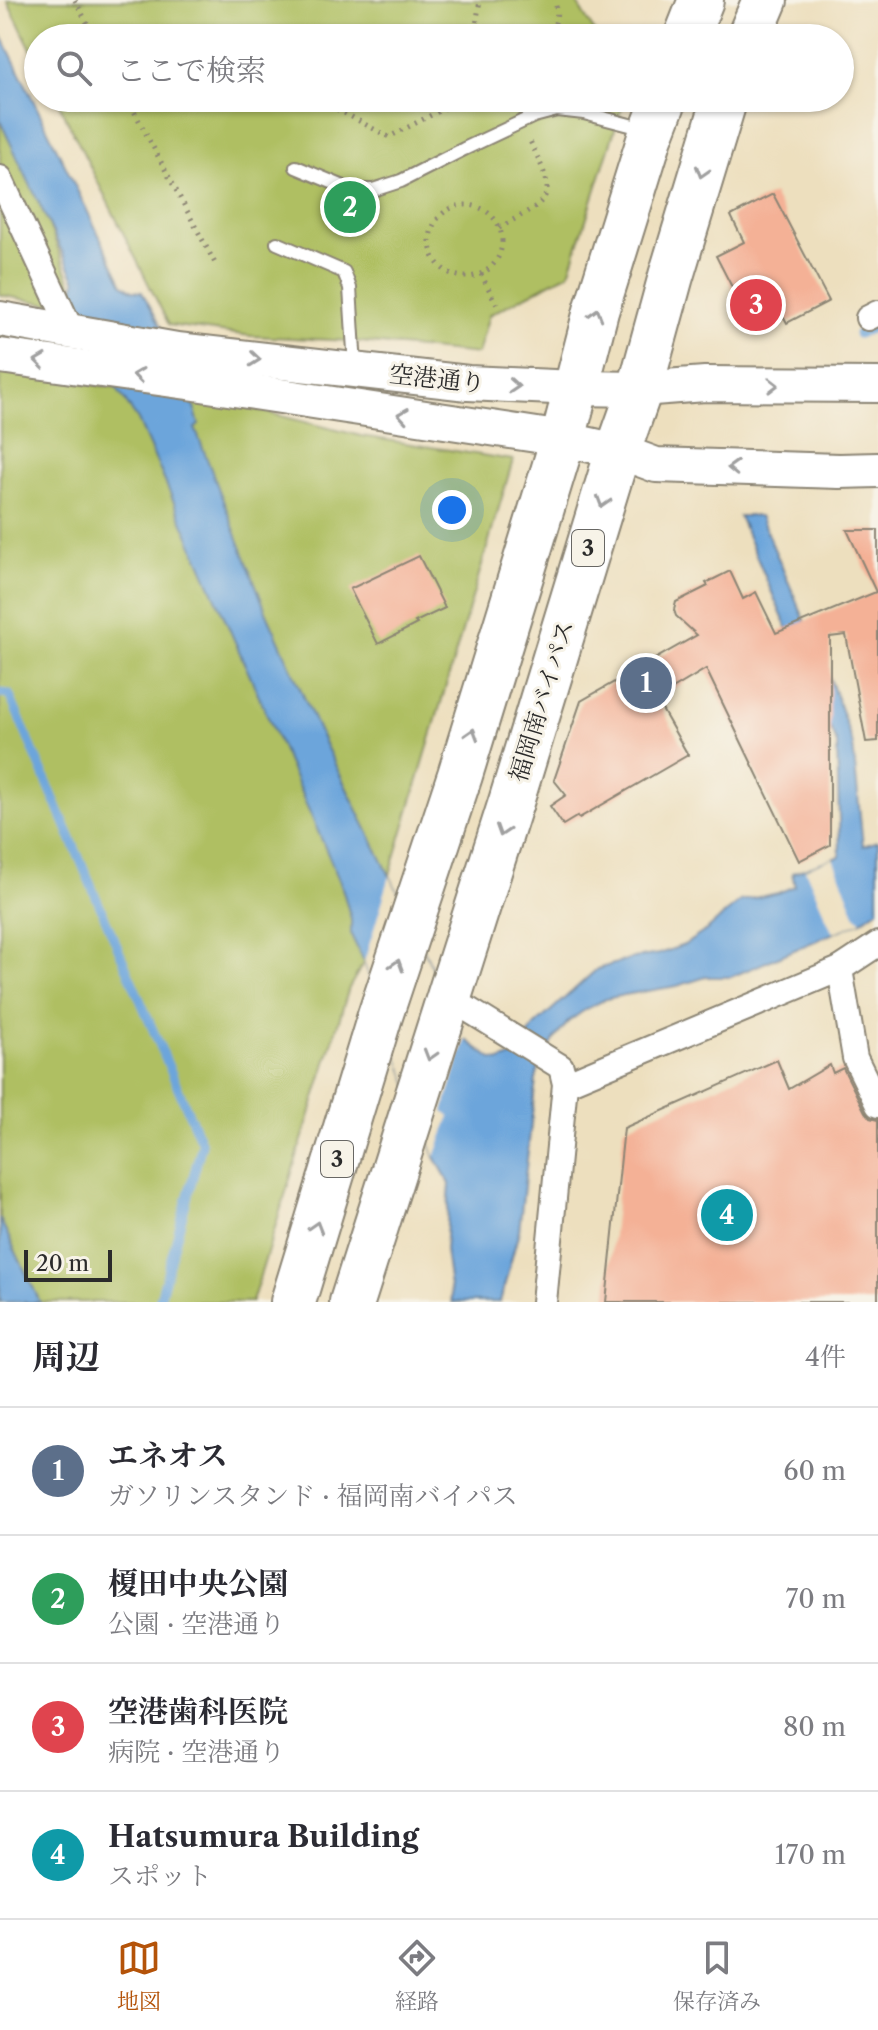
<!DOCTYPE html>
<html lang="ja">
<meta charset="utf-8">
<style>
:root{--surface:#fff;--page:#f7f7f7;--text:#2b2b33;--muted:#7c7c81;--line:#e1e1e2;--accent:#b45309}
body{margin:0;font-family:"Libre Caslon Text","Noto Serif JP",serif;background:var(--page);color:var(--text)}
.scale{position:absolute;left:24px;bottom:20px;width:88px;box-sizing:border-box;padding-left:8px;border:4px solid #2b2b2b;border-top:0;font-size:22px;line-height:28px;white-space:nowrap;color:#2b2b2b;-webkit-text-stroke:6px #f7f3e8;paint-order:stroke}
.you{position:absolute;left:452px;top:510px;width:28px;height:28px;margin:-20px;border:6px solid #fff;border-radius:50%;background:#1a73e8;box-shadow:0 0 0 12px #1a73e833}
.badge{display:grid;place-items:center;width:52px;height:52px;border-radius:50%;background:var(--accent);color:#fff;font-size:26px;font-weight:700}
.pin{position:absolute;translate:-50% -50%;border:4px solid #fff;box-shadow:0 2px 8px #0006}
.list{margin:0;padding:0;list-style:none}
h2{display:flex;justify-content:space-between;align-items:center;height:104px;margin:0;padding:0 32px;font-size:34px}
h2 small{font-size:26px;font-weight:400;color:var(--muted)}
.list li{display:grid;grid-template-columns:52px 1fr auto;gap:24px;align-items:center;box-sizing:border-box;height:128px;padding:0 32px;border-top:2px solid var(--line)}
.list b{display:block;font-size:30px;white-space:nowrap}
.list p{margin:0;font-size:26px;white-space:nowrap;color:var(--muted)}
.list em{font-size:26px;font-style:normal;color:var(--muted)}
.icon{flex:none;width:44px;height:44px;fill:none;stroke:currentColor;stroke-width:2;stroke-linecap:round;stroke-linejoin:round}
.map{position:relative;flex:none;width:878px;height:1302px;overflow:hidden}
.search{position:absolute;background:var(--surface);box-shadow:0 2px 6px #0004;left:24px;right:24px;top:24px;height:88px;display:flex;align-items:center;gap:20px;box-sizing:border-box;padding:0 28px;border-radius:44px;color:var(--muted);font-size:30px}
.sheet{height:616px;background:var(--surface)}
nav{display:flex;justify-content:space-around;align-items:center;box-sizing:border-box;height:112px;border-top:2px solid var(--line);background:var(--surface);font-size:22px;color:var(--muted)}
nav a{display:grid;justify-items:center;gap:4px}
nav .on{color:var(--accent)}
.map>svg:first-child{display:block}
.green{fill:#afbf62;stroke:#6d7546;stroke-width:2}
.water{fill:#6ca5db;stroke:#4c6883;stroke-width:2}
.pier{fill:#eddfbe}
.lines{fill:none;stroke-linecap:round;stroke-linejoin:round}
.stream{stroke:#6ca5db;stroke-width:9}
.building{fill:#f4b196}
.lane-casing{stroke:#8c8574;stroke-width:16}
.street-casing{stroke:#8c8574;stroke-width:28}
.secondary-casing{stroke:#8c8574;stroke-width:38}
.highway-casing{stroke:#8c8574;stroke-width:48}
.path{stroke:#8c8574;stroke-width:5;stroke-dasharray:2 6;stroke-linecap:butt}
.lane{stroke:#fff;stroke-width:12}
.street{stroke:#fff;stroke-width:24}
.secondary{stroke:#fff;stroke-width:34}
.highway{stroke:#fff;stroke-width:44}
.oneway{stroke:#a0a0a0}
.labels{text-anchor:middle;stroke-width:6;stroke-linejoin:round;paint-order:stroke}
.shield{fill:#f7f3e8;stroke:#686764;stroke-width:2}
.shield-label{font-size:22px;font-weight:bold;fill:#2b2b2b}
.street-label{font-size:24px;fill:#2b2b2b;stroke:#f7f3e8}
</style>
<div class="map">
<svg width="878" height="1302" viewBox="0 0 878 1302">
<rect width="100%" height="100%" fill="#f7f3e8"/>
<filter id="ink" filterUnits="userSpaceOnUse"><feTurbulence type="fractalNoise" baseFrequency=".0125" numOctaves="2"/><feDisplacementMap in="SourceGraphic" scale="16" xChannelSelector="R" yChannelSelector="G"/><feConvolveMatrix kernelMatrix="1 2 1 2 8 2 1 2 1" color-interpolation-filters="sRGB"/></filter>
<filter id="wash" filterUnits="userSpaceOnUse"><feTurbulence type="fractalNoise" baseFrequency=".006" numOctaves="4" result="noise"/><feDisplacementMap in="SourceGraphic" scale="32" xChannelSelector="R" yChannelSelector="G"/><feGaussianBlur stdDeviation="1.8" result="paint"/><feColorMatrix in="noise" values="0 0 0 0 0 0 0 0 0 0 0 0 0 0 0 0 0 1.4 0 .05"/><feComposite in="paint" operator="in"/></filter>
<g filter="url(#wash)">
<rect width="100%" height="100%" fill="#eddfbe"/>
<g class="green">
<polygon points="7,0 575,0 598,38 38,38 38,63"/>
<polygon points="0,94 81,310 0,295"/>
<polygon points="56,98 625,98 569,273 489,315 478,354 351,341 251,336 169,325"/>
<polygon points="0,371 241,406 361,436 513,460 364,962 349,988 252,1302 40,1302 0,1219"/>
</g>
<g class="water">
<path d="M0,32L123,284L133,291L142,292C166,333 188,378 199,425L195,428L266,611L323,740L390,876L464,1038L492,1059L500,1061L516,1055L534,1026L597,969L634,958L659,954L684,945L708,929L740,901L778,893L795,886L792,873L840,856L837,744L739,516H760L831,681L853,745L863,846L878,841V909L862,921L731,977H706L677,986L624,995L606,999L586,1009L568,1022L554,1040L539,1067L536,1079L519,1231L500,1302H452L445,1250L450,1184L435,1157L364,962L351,935V919L341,884L138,420L117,389L83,311L73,294L76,281L0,121Z"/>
<polygon points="0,1219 40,1302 0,1302"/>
</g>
<g class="pier">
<polygon points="833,858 855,914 862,921 833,933 805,869"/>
<polygon points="390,876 461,1033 467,1035 443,1112 450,1116 435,1157 364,962"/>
</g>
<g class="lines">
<g class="stream">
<polyline points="858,334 877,326"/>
<polyline points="0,693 9,694 202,1144 159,1302"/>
</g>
</g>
<g id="blocks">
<g class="building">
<polygon points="773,194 829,301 787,323 780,310 752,326 716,256 744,242 731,216"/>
<polygon points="847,530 878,530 878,741 866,742 846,635 830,637 830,845 799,861 706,669 656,699 688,755 579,818 578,816 563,825 550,806 566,795 554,780 581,701 697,635 676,616 674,610 676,602 708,586 706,583 730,571 743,599 756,592 776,633 876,592"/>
<polygon points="419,556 445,608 415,622 417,624 378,644 350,589"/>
<polygon points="777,1060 789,1089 830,1065 833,1073 843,1068 865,1112 870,1118 878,1120 878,1302 606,1302 624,1128"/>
</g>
</g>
</g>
<g filter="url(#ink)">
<use href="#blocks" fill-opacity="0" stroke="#8c8574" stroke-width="2"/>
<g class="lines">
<defs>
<g id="lane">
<polyline points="296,167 351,190 373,190 401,181 464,149 534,116 557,110 584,113 645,129"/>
<polyline points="277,243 344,272 350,288 355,367"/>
</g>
<g id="street">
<polyline points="0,178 72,332"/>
<polyline points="868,318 878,313"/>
<polyline points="840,969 855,1058 878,1105"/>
<polyline points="448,997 561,1067 565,1084 544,1302"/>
<polyline points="565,1084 840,969 878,944"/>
</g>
<g id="secondary">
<polyline points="0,319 177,350 468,383 576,388 640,389 705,384 878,385"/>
<polyline points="0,356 195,383 563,439 618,451 656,465 839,471 878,470"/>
</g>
<g id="highway">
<polyline points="686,38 701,0"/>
<polyline points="749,38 765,0"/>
<polyline points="293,1302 380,1016 460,775 563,439 596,311 650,137 665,98"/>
<polyline points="352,1302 511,802 618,451 640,389 671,276 725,98"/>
</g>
</defs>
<use href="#lane" class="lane-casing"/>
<use href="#street" class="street-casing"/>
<use href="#secondary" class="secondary-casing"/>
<use href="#highway" class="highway-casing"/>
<g class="path">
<polyline points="75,0 95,38"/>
<polyline points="474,38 480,0"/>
<path d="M548,38C555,26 560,14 554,0"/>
<polyline points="127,98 217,267"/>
<polyline points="316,98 389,137 464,98"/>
<circle cx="466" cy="241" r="36"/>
<path d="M499,228C555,196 558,199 529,139"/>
<polyline points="481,274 499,309"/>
</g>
<use href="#lane" class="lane"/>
<use href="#street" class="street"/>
<use href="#secondary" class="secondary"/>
<use href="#highway" class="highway"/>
</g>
<defs><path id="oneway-chevron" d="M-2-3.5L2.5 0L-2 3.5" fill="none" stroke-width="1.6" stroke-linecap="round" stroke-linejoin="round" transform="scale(2)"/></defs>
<g class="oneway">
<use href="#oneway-chevron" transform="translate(702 172) rotate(107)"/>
<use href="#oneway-chevron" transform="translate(596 314) rotate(-74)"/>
<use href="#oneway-chevron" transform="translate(255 359) rotate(6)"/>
<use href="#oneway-chevron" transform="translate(40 361) rotate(-173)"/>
<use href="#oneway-chevron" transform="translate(138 375) rotate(-172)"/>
<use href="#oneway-chevron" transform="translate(773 385)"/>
<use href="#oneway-chevron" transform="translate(514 386) rotate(4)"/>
<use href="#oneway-chevron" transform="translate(403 415) rotate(-171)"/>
<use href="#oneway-chevron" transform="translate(733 468) rotate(-178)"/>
<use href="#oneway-chevron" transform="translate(603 502) rotate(107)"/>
<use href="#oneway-chevron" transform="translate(472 734) rotate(-73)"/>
<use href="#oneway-chevron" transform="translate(502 831) rotate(108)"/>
<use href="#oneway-chevron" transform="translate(397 965) rotate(-72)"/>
<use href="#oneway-chevron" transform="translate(430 1055) rotate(107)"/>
<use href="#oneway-chevron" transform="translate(316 1227) rotate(-73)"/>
</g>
</g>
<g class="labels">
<g class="shield">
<rect x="572" y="530" width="32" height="36" rx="6"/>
<rect x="321" y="1141" width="32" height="36" rx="6"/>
</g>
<g class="shield-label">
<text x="588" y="556">3</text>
<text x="337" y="1167">3</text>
</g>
<g class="street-label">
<text transform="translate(437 379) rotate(6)" y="8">空港通り</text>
<text transform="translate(542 701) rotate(-73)" y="8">福岡南バイパス</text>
</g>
</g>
</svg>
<div class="scale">20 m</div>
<div class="you"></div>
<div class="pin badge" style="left:646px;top:683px;background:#5c6f8a">1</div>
<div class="pin badge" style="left:350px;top:207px;background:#2e9e5b">2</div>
<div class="pin badge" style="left:756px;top:305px;background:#e0444e">3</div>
<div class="pin badge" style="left:727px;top:1215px;background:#0f9aa8">4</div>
<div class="search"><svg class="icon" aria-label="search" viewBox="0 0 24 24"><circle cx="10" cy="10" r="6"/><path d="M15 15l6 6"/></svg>ここで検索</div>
</div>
<section class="sheet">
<h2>周辺<small>4件</small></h2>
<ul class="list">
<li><span class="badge" style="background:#5c6f8a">1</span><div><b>エネオス</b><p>ガソリンスタンド · 福岡南バイパス</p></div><em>60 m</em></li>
<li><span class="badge" style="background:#2e9e5b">2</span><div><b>榎田中央公園</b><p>公園 · 空港通り</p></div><em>70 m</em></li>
<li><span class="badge" style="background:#e0444e">3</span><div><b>空港歯科医院</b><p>病院 · 空港通り</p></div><em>80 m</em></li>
<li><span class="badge" style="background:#0f9aa8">4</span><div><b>Hatsumura Building</b><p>スポット</p></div><em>170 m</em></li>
</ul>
</section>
<nav>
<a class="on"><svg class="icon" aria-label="map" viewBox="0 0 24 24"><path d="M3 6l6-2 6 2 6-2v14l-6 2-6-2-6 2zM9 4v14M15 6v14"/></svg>地図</a>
<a><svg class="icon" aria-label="directions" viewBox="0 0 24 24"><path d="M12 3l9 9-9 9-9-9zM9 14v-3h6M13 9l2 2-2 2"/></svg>経路</a>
<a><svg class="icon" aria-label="saved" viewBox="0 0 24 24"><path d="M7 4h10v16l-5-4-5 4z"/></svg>保存済み</a>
</nav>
